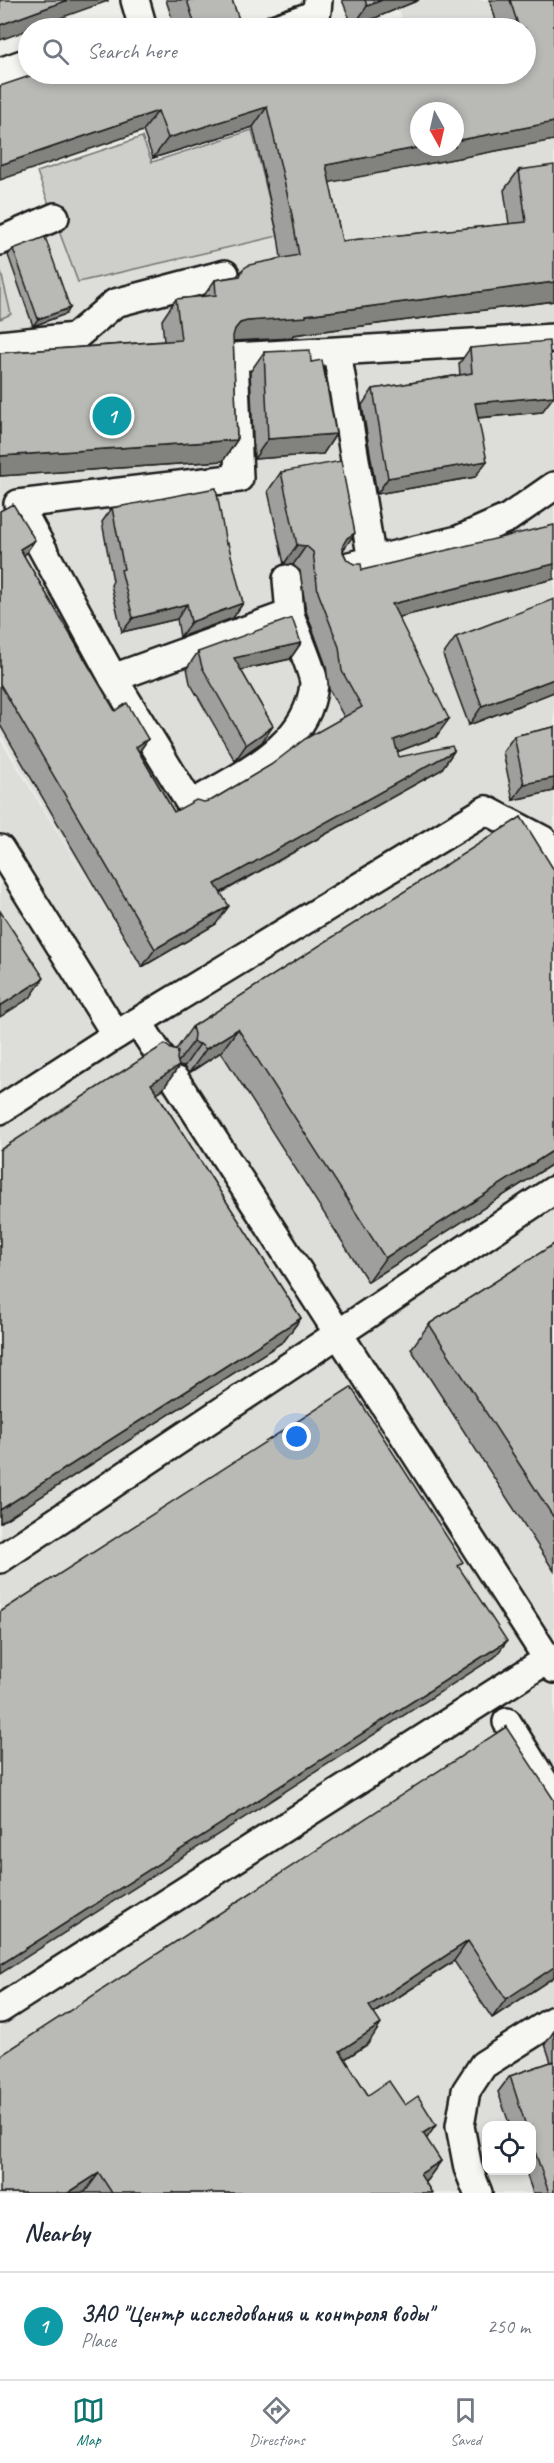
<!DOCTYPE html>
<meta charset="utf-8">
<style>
:root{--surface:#fff;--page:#f6f6f7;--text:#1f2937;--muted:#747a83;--line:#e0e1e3;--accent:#0f766e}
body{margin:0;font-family:Caveat,sans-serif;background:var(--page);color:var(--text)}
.controls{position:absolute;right:18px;bottom:18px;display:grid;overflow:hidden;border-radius:12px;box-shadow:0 3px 9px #0003}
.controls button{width:54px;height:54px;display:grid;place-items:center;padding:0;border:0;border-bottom:2px solid var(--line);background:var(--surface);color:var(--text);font:30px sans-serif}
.compass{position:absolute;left:410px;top:102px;width:54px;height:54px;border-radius:50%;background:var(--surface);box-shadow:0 3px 9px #0003;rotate:172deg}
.you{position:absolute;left:297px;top:1437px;width:21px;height:21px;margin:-15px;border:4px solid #fff;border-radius:50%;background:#1a73e8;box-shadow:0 0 0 9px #1a73e833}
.badge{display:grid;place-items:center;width:39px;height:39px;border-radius:50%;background:var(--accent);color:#fff;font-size:20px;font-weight:700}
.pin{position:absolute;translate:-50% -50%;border:3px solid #fff;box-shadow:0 2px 6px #0006}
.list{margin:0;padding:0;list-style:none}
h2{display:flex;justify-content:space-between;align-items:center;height:78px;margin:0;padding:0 24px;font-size:26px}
h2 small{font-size:20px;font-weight:400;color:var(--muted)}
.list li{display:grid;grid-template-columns:39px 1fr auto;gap:18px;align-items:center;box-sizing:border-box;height:108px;padding:0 24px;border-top:2px solid var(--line)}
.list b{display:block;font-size:22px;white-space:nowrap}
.list p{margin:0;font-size:20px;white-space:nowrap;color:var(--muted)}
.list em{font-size:20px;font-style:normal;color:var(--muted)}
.icon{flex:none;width:33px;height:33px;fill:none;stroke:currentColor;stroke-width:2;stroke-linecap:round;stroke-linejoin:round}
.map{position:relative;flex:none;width:554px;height:2193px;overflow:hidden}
.search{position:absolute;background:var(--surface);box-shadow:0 3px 9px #0003;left:18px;right:18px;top:18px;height:66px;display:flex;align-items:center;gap:15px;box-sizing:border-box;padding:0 21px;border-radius:33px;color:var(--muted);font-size:22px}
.sheet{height:186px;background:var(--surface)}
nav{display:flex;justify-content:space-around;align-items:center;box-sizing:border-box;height:84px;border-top:2px solid var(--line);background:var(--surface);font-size:16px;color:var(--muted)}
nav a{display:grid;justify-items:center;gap:3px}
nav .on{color:var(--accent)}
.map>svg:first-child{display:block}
.built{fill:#ddddda;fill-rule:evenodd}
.green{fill:#cececb;stroke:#757574;stroke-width:1.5}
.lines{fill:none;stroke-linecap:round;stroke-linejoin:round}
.minor-casing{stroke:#1c1c1c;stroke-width:32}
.minor{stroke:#f6f6f2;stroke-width:27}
.wall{fill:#9f9f9d;stroke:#1c1c1c;stroke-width:1.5}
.shaded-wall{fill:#82827f;stroke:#1c1c1c;stroke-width:1.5}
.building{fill:#b9b9b6;stroke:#1c1c1c;stroke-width:1.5}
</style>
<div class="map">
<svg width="554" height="2193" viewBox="0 0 554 2193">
<rect width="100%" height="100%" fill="#edede9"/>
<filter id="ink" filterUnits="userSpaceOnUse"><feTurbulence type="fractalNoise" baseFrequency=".0167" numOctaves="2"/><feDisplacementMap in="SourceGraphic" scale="12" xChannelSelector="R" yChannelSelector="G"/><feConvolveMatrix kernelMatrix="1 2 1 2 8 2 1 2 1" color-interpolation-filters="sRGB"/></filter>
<g filter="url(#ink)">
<path class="built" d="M395,0H554V2193H0V739L96,895L0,734V223L267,144L255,74H526V28H362L402,17ZM419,111H455V147H419ZM486,2126H532V2170H486Z"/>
<g class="green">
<polygon points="252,130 278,236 78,282 37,172 142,137 152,162"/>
<polygon points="0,268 11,314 0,319"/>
</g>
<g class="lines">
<defs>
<g id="minor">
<polyline points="135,0 143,28"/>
<polyline points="276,28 308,17 317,11 318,0"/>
<polyline points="0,72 28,62"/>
<polyline points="0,241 55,217"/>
<polyline points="0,345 75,337 115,303 225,274"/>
<polyline points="337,352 372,561"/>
<polyline points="345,567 458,540 508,518 554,486"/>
<path d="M287,579L290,614L113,678L191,805C238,776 308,748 314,684C314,673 294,628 290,614"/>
<polyline points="113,678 18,504 239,478 234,357 554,338"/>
<polyline points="0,849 116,1035"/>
<polyline points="138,1022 162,1059"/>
<polyline points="176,1081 554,1669"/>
<polyline points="0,1110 116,1035 486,810 543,840 554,858"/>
<polyline points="0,1559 554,1190"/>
<polyline points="507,1722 554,1798"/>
<polyline points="0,2009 548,1659"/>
<polyline points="478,2193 468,2168 460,2126 466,2091 483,2065 554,2020"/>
</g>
</defs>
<use href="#minor" class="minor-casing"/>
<use href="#minor" class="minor"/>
</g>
<g class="wall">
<polygon points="166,0 232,0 242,28 175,28"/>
<polygon points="342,0 419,0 353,27"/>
<polygon points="490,0 554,0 554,140 329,182 342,241 509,224 504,190 519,170 554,301 293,335 292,338 233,341 237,440 223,461 0,476 0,353 164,341 162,320 176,299 203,297 215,280 237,276 243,269 281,258 278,236 253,127 153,158 143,131 171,77 176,77 178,74 253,74 254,77 503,75 525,74 525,28 498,28"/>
<polygon points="13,249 70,308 66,314 33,326 8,255"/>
<polygon points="470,348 542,412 478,418 475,477 377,494 362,405 373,389 460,375 459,364"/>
<polygon points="264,352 311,362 336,434 323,454 254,459 250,372"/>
<polygon points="281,472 343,551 347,560 362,570 554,579 399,617 436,737 397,752 399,757 454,751 441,770 221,893 216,924 142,967 0,725 0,511 24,556 115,711 148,739 139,752 174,812 212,800 271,765 344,717 329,689 326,666 306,611 300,571 293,565 284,564 268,491"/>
<polygon points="112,508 226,544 243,603 233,618 180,637 177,619 122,632 111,585 113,581 102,522"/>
<polygon points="456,637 554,692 469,725 443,655"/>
<polygon points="301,643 290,659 241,670 273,726 262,742 235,761 190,683 187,668 198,652"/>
<polygon points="554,727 554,791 513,800 503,752 514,736"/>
<polygon points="521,817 554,1163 368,1282 221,1052 189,1073 184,1067 179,1066 163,1089 157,1093 301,1318 284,1341 0,1523 0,1150 171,1049 175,1051 192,1027"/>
<polygon points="554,1244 554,1571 411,1349 429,1324"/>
<polygon points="506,1727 554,1977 492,2018 454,1961 374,2013 368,2044 345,2059 368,2095 426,2139 441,2161 427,2180 425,2182 432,2193 0,2193"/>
<polygon points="554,2031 554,2193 533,2193 525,2170 531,2170 531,2126 510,2126 498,2092 510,2076 551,2062 545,2044"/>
</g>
<g class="shaded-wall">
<polygon points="68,0 108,0 108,1 32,28 28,28 28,30 0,40 0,25"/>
<polygon points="382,0 419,0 353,27 367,6"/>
<polygon points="267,107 253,127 153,158 168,138"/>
<polygon points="158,111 143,131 0,180 0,165"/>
<polygon points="554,122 554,140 311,186 326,165 421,147 455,147 455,141"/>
<polygon points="554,282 554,301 293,335 292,338 232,341 225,344 235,329 240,323 247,321 306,315"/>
<polygon points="70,308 66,314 33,326 38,319"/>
<polygon points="554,396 542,412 464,419 475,403"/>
<polygon points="336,434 323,454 254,459 268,439"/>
<polygon points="237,440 223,461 0,476 0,456"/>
<polygon points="487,461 475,477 377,494 388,478"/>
<polygon points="355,533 342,552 334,556 347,538"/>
<polygon points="35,540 22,559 20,549"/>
<polygon points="297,545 306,546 293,565 284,564"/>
<polygon points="554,564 554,579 379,622 392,604"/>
<polygon points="243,603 233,618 180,637 191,622"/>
<polygon points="187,604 177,619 122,632 133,618"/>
<polygon points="301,643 290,659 223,674 234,658"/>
<polygon points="554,679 554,692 469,725 482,706"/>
<polygon points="449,719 436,737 381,758 394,740"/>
<polygon points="273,726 262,742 235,761 246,745"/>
<polygon points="148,739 135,758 136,747"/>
<polygon points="454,751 441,770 202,903 215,884"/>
<polygon points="554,778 554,791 513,800 524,784"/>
<polygon points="229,906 216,924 142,967 155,949"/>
<polygon points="44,978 30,998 0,1017 0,1006"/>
<polygon points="238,1029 221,1052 189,1073 206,1049"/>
<polygon points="193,1042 200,1044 184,1067 179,1066 163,1089 135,1107 151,1084 176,1065"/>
<polygon points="554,1150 554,1163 368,1282 385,1258"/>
<polygon points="301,1318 284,1341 0,1523 0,1510"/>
<polygon points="507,1641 495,1657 0,1974 0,1965"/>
<polygon points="468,1941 454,1961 355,2025 369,2006"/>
<polygon points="554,1967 554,1977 492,2018 506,1999"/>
<polygon points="381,2024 368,2044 326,2071 340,2051"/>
<polygon points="436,2125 423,2144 423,2133"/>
<polygon points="441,2161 427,2180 407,2193 420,2174"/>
<polygon points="99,2173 85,2192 68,2193"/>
</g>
<g class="building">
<polygon points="0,0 68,0 0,25"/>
<polygon points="187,0 232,0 242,28 196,28"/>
<polygon points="365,0 382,0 367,6"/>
<polygon points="510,0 554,0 554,122 455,141 455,111 419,111 419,147 421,147 326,165 342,241 526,222 519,170 554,165 554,282 306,315 306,317 247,321 240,323 235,329 233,336 237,440 0,456 0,353 181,340 176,299 216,295 215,280 240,276 243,269 249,265 299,255 292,215 267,107 168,138 158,111 0,165 0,86 36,74 164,74 171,77 180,77 185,74 253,74 254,77 268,74 502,74 503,75 506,74 525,74 525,67 530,65 525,51 525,28 519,28"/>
<polygon points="45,237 70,308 38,319 13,249"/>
<polygon points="549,341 554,396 475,403 487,461 388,478 373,389 472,373 470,348"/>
<polygon points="310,350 311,362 322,360 336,434 268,439 264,352"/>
<polygon points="341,461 355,533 347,538 343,545 343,552 347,560 354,564 361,564 362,570 554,525 554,564 392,604 449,719 394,740 399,757 452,746 454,751 215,884 229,906 155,949 0,684 0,511 13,504 35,540 20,549 115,711 127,703 148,739 136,747 174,812 196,800 204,802 212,800 271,765 305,739 362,707 342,671 339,647 318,592 313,552 306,546 297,545 281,472"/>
<polygon points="216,488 226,544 228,543 243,603 191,622 187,604 133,618 121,570 124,569 112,508"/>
<polygon points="554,599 554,679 482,706 456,637"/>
<polygon points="292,618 301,643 234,658 273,726 246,745 202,667 198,652"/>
<polygon points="554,727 554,778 524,784 514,736"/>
<polygon points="521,817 554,870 554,1150 385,1258 238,1029 206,1049 200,1044 193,1042 194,1034 192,1027"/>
<polygon points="0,911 44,978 0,1006"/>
<polygon points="165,1044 171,1049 178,1051 177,1059 179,1066 151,1084 301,1318 0,1510 0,1150"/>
<polygon points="554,1244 554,1518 429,1324"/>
<polygon points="351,1387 463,1562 458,1566 507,1641 0,1965 0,1612"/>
<polygon points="506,1727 554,1800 554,1967 506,1999 468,1941 369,2006 381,2024 340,2051 368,2095 389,2081 405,2105 418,2096 436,2125 423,2133 441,2161 420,2174 432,2193 174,2193 173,2192 172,2193 112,2193 99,2173 68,2193 0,2193 0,2056"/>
<polygon points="554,2061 554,2193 549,2193 531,2140 531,2126 526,2126 510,2076"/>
</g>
</g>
</svg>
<div class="controls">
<button><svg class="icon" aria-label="locate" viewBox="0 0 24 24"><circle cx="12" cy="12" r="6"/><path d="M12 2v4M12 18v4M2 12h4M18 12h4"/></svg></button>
</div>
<svg class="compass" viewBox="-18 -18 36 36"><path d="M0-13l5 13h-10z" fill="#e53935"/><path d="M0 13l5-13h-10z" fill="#747a83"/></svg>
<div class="you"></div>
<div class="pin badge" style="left:112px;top:416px;background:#0f9aa8">1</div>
<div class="search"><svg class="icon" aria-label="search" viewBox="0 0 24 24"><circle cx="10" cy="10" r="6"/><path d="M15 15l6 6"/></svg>Search here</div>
</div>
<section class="sheet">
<h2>Nearby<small></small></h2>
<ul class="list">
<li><span class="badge" style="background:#0f9aa8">1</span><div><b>ЗАО &quot;Центр исследования и контроля воды&quot;</b><p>Place</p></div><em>250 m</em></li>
</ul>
</section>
<nav>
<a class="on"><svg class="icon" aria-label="map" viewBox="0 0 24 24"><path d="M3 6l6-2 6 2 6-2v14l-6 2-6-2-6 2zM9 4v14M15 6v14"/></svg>Map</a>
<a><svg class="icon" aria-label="directions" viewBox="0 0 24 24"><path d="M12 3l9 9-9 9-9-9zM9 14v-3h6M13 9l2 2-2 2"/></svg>Directions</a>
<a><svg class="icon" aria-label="saved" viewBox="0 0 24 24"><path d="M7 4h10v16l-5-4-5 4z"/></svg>Saved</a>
</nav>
